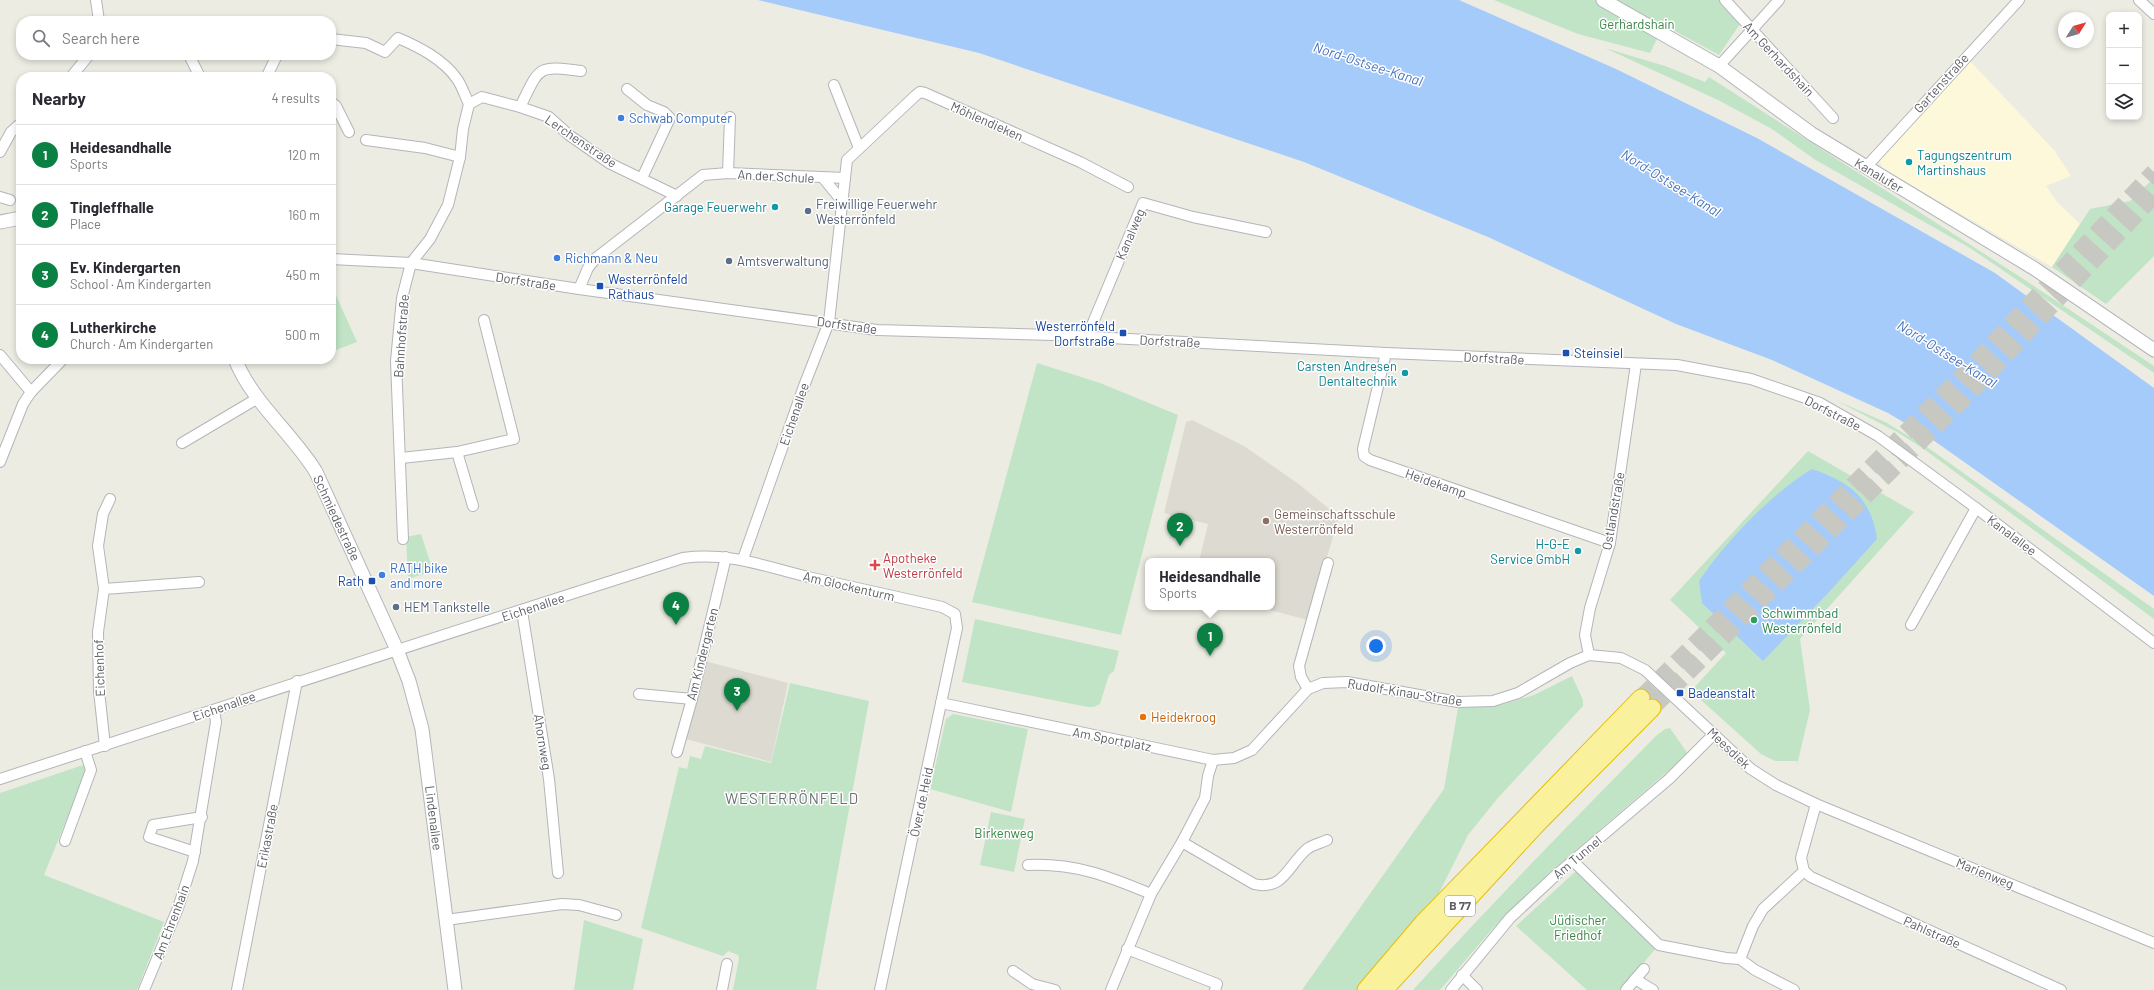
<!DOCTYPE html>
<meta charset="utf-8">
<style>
:root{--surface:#fff;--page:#f7f7f7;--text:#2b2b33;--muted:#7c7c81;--line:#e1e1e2;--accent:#0b8043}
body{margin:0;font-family:Barlow,sans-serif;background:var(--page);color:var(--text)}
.controls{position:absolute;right:12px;top:12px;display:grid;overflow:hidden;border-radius:8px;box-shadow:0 2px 6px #0003}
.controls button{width:36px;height:36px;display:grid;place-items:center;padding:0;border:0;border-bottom:1px solid var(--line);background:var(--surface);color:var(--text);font:20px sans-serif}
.compass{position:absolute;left:2058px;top:12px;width:36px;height:36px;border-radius:50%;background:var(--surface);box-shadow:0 2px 6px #0003;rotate:53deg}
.you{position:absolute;left:1376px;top:646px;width:14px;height:14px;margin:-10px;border:3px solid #fff;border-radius:50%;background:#1a73e8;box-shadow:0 0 0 6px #1a73e833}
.badge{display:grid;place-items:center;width:26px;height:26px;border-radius:50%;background:var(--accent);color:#fff;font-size:13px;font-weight:700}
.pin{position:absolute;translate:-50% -33px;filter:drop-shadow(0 1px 2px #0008)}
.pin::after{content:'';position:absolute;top:21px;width:14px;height:12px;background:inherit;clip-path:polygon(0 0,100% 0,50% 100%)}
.popup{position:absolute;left:1145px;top:558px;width:130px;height:52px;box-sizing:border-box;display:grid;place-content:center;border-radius:8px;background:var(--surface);filter:drop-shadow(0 1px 3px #0005);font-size:13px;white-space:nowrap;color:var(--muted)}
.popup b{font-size:15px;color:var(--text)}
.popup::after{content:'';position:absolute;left:50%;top:100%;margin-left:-8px;border:8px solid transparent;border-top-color:var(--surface)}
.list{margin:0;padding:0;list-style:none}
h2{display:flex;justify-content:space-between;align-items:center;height:52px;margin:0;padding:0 16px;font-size:17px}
h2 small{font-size:13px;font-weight:400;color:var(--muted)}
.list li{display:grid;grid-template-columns:26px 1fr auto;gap:12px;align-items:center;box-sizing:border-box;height:60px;padding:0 16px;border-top:1px solid var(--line)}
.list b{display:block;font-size:15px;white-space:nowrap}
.list p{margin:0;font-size:13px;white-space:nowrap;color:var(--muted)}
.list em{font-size:13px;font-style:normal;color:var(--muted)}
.icon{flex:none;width:22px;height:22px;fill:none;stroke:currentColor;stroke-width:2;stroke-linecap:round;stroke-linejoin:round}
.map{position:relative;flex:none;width:2154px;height:990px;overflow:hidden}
.search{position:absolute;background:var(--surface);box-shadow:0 2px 6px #0003;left:16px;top:16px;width:320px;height:44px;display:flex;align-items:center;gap:10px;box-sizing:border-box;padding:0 14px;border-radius:16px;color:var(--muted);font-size:15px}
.panel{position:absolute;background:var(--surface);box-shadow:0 2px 6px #0003;left:16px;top:72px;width:320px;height:292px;border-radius:16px}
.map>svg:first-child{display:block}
.commercial{fill:#fcf8d9}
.education{fill:#dddbd1}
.green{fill:#c0e4c5}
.water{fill:#a5cbfb}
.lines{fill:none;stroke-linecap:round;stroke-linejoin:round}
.trunk-tunnel{stroke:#c8c8c3;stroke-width:17;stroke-dasharray:17 8;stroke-linecap:butt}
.minor-casing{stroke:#b3b5ba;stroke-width:12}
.tertiary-casing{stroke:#b3b5ba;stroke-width:15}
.trunk-casing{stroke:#e6bd0b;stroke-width:19}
.minor{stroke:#fff;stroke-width:10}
.tertiary{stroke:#fff;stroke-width:13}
.trunk{stroke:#faf19c;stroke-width:17}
.shop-dot{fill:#3f7fe0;stroke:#fff;stroke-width:1.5}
.culture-dot{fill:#0f9aa8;stroke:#fff;stroke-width:1.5}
.service-dot{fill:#5c6f8a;stroke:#fff;stroke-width:1.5}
.transit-dot{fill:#1a4fb4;stroke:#fff;stroke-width:1.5}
.education-dot{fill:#8d6e63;stroke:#fff;stroke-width:1.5}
.health-dot{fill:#e0444e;stroke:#fff;stroke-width:1.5}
.leisure-dot{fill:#2e9e5b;stroke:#fff;stroke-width:1.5}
.food-dot{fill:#e8710a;stroke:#fff;stroke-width:1.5}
.labels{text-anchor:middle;stroke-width:3;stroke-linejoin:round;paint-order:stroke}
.shield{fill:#fff;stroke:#8c8e92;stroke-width:1}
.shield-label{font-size:12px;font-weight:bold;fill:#5b5e63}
.park-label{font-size:13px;fill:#398446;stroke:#fff}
.street-label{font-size:13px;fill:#5b5e63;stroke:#fff}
.shop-label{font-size:13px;fill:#366cbe;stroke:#fff;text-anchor:start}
.culture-label{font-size:13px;fill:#0d838f;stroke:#fff;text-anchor:end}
.service-label{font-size:13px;fill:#4e5e75;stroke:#fff;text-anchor:start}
.transit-label{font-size:13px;fill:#164399;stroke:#fff;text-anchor:start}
.education-label{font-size:13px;fill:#785e54;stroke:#fff;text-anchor:start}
.health-label{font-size:13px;fill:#be3a42;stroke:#fff;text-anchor:start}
.leisure-label{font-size:13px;fill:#27864d;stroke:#fff;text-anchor:start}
.food-label{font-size:13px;fill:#c56008;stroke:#fff;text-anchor:start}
.water-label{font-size:14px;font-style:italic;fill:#4973bd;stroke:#fff}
.quarter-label{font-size:15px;letter-spacing:1px;fill:#6c6f75;stroke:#fff}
</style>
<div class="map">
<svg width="2154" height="990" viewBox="0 0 2154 990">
<rect width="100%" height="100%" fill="#edece3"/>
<polygon class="commercial" points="1969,60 2054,150 2071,176 2046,186 2058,203 2080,224 2052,267 1882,168 1879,158"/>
<g class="education">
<polygon points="1192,420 1244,446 1300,485 1339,517 1308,620 1259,607 1272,607 1272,561 1199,561 1208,524 1164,513 1186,422"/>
<polygon points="705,661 788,683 771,762 686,739"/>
</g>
<g class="green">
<polygon points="1494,0 1722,0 1742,21 1719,55 1664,25 1650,53 1578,34"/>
<polygon points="1605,48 1665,66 1705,82 1709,77 2025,280 2154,366 2154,373 1970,248 1814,159 1772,129 1720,101"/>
<polygon points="2154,178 2154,256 2106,304 2052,267 2090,209 2130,201"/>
<polygon points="331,265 336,265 335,293 357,342 331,352"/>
<polygon points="1037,363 1100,383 1178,415 1121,635 972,602"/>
<polygon points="1835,400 1885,422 1927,447 2154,609 2154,619 1924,449 1897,432"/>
<polygon points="1808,451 1914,512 1800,639 1810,710 1797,765 1797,761 1775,761 1761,754 1691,691 1726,653 1670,600"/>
<polygon points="421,534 433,571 408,579 406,537"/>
<polygon points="975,619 1119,651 1114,671 1109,675 1100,704 1094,707 1088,707 962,682"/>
<polygon points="1572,676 1583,700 1583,706 1497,799 1468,835 1436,899 1358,990 1302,990 1444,789 1458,708 1500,705 1534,695"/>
<polygon points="790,683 869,701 816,989 820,990 733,990 739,958 738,955 728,951 723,956 641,928 679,767 687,769 690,756 701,759 705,746 771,763"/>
<polygon points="953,714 1028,729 1011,812 930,789 946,719"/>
<path d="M1670,728L1688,754L1548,874L1494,927L1440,990H1413C1492,903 1574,819 1657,735L1665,729Z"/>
<polygon points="83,765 86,771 44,875 164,922 137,990 0,990 0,793"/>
<polygon points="991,812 1025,819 1014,872 980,865"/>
<polygon points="1577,870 1656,948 1621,990 1587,990 1516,926"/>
<polygon points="584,920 643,939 633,990 574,990"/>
</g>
<g class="water">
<polygon points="758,0 1459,0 1616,69 1757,138 1995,273 2154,388 2154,596 1933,440 1888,413 1772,360 1676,324 1488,237 1304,162 979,53"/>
<path d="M1812,469C1849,482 1871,497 1877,539L1829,592L1763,661L1702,603L1699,581C1725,542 1772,493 1812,469Z"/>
</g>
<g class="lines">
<g class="trunk-tunnel">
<polyline points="1641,698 1972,366 2154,172"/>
<polyline points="1652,708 1985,377 2154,195"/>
</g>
<defs>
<g id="minor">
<polyline points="96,0 99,21"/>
<polyline points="1725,0 1833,118"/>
<polyline points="2139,0 2154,14"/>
<path d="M331,39L366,43L385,52L398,38C419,47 443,59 457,79C462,86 465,96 469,104L463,129L460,157L448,205L430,239L411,263L402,298L396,361L403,539"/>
<polyline points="189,55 200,77"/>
<polyline points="1719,66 1779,0"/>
<polyline points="71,77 89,55"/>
<polyline points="270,77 268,74 277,55"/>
<polyline points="834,85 859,148"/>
<polyline points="627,89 647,105 664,112 670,118 642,178"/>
<polyline points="331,102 336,106 349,132"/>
<polyline points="469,104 482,97 520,107 549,117 569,135 609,163 677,196"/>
<path d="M520,107C540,67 536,65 581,71"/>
<polyline points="366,140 425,148 460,157"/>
<polyline points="0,152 11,132 21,123"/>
<polyline points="1866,167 2019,0"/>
<polyline points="728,173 730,117"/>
<polyline points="824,179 842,201"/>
<polyline points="0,197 10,200"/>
<polyline points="331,259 411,263 579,289 877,330 1055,335 1386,353 1677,365 1751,379 1820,403 1878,436 1976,508 2154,643"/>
<polyline points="579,289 588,268 596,258 703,175 728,173 845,178"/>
<polyline points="1087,337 1143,203 1193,217 1266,232"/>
<polyline points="1386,353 1363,449 1364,456 1370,460 1610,543"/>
<polyline points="0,355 31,392"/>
<polyline points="182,443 258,398"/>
<polyline points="457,452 473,506"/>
<polyline points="401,458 457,452 514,439 484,320"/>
<polyline points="0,462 23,404 31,392 63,359"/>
<polyline points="743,559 804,386 829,322 847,160 915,96 920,92 925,93 1080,162 1128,187"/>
<polyline points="104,589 199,582"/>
<polyline points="522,611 549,779 558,873"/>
<polyline points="1911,625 1976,508"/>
<polyline points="1589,655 1585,635 1590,608 1610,543 1636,364"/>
<polyline points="1308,689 1301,677 1299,666 1328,563"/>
<polyline points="639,694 692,699"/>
<polyline points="941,703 1213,760 1234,758 1252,750 1308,689 1323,683 1347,682 1458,702 1493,701 1518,693 1570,663 1589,655 1621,658 1645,670 1751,769 1776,785 1816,804 2154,943"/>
<polyline points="105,746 99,691 98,632 104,589 98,546 103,514 110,499"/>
<polyline points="677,752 692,699 726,557"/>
<path d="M0,779C227,705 455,631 683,558C729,552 764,566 808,577C853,587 898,597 942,607L955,614L957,628L880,990"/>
<polyline points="1816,804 1801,858 1804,871 1811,877 2061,990"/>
<polyline points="65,841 91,770 85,751"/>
<path d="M1182,842L1254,884C1284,891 1288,865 1307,849C1312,845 1321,843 1327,840"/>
<polyline points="195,852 149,837 153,825 202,817"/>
<polyline points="1573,861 1659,945 1726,958 1740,959 1755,970 1794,990"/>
<path d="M1028,865C1075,863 1108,876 1151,894"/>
<polyline points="446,920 562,904 579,905 616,915"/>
<polyline points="1127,949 1217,984 1215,990"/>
<polyline points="1740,959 1753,926 1763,909 1804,871"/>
<polyline points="1013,971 1032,984 1055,990"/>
<polyline points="1462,975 1477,990"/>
<polyline points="1635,979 1653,990"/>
<polyline points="144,990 178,908 193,861 216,722 214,710"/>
<polyline points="237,990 297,681"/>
<polyline points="722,990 727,964"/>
<polyline points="1111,990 1151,894 1182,842 1205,798 1208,776 1213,760"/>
<polyline points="1451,990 1510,918 1556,875 1669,779 1714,734"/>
<polyline points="1626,990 1644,969"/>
</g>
<g id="tertiary">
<polyline points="1603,0 1719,66 1812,134 2035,269 2154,350"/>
<polyline points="0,222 21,218"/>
<path d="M235,359C252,402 292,433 316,472L397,650L409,681L422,729L455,990"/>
</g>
<g id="trunk">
<polyline points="1366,990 1423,923 1641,698"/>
<polyline points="1384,990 1537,824 1652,708"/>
</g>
</defs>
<use href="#minor" class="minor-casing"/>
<use href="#tertiary" class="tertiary-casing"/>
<use href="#trunk" class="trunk-casing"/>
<use href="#minor" class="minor"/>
<use href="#tertiary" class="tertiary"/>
<use href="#trunk" class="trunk"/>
</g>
<g class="shop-dot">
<circle cx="621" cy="118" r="4"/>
<circle cx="557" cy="258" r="4"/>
<circle cx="382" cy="575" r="4"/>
</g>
<g class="culture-dot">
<circle cx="1909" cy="162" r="4"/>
<circle cx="775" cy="207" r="4"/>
<circle cx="1405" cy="373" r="4"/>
<circle cx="1578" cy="551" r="4"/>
</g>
<g class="service-dot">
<circle cx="808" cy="211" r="4"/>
<circle cx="729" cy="261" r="4"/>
<circle cx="396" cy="607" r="4"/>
</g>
<g class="transit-dot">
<rect x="596" y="282" width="8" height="8" rx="2"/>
<rect x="1119" y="329" width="8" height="8" rx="2"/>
<rect x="1562" y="349" width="8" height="8" rx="2"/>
<rect x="368" y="577" width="8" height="8" rx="2"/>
<rect x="1676" y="689" width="8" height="8" rx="2"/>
</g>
<circle class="education-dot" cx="1266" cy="521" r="4"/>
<path class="health-dot" d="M873 559h4v4h4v4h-4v4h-4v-4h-4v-4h4z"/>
<circle class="leisure-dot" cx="1754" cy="620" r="4"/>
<circle class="food-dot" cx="1143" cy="717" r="4"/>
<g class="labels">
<rect class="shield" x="1445" y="896" width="30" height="20" rx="3"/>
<g class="shield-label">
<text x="1460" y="910">B 77</text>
</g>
<g class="park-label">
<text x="1637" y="29">Gerhardshain</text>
<text x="1004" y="838">Birkenweg</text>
<text x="1578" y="925">Jüdischer<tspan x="1578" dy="15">Friedhof</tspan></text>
</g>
<g class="street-label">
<text transform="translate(1779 59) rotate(47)" y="5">Am Gerhardshain</text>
<text transform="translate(1941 83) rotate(-48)" y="5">Gartenstraße</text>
<text transform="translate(987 121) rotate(24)" y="5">Möhlendieken</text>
<text transform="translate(581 141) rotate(34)" y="5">Lerchenstraße</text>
<text transform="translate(1879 175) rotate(31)" y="5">Kanalufer</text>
<text transform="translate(776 176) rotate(3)" y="5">An der Schule</text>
<text transform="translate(1130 234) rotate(-67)" y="5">Kanalweg</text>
<text transform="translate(526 281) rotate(9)" y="5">Dorfstraße</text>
<text transform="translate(847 325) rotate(8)" y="5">Dorfstraße</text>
<text transform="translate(401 336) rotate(-86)" y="5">Bahnhofstraße</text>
<text transform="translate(1170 341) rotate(3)" y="5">Dorfstraße</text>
<text transform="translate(1494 358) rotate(3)" y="5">Dorfstraße</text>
<text transform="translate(1833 413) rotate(27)" y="5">Dorfstraße</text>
<text transform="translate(794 414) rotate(-71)" y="5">Eichenallee</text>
<text transform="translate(1436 483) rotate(19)" y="5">Heidekamp</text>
<text transform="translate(1613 511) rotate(-80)" y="5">Ostlandstraße</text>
<text transform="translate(337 518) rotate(65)" y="5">Schmiedestraße</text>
<text transform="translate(2012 535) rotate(37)" y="5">Kanalallee</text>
<text transform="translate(849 586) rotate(13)" y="5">Am Glockenturm</text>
<text transform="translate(533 607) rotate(-18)" y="5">Eichenallee</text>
<text transform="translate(702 654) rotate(-76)" y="5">Am Kindergarten</text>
<text transform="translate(99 668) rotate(-92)" y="5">Eichenhof</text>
<text transform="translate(1405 692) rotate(9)" y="5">Rudolf-Kinau-Straße</text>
<text transform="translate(224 706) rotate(-19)" y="5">Eichenallee</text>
<text transform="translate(1112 739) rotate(11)" y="5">Am Sportplatz</text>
<text transform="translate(543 742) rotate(81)" y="5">Ahornweg</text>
<text transform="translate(1729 748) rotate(43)" y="5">Meesdiek</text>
<text transform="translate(921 802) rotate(-78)" y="5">Över de Heid</text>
<text transform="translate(434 818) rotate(83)" y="5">Lindenallee</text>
<text transform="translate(267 836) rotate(-79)" y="5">Erikastraße</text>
<text transform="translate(1577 857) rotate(-40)" y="5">Am Tunnel</text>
<text transform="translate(1985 873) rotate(22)" y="5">Marienweg</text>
<text transform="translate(171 922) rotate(-69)" y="5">Am Ehrenhain</text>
<text transform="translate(1932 932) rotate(24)" y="5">Pahlstraße</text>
</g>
<g class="shop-label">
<text x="629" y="123">Schwab Computer</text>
<text x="565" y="263">Richmann &amp; Neu</text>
<text x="390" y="573">RATH bike<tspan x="390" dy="15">and more</tspan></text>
</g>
<g class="culture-label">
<text x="1917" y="160" text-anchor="start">Tagungszentrum<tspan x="1917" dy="15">Martinshaus</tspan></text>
<text x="767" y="212">Garage Feuerwehr</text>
<text x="1397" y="371">Carsten Andresen<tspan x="1397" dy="15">Dentaltechnik</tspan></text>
<text x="1570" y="549">H-G-E<tspan x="1570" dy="15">Service GmbH</tspan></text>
</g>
<g class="service-label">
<text x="816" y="209">Freiwillige Feuerwehr<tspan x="816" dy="15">Westerrönfeld</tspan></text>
<text x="737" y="266">Amtsverwaltung</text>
<text x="404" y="612">HEM Tankstelle</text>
</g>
<g class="transit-label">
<text x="608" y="284">Westerrönfeld<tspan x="608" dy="15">Rathaus</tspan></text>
<text x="1115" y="331" text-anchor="end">Westerrönfeld<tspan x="1115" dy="15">Dorfstraße</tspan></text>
<text x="1574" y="358">Steinsiel</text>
<text x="364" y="586" text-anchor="end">Rath</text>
<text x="1688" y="698">Badeanstalt</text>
</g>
<g class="education-label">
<text x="1274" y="519">Gemeinschaftsschule<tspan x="1274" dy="15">Westerrönfeld</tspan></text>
</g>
<g class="health-label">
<text x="883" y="563">Apotheke<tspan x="883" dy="15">Westerrönfeld</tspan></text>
</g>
<g class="leisure-label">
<text x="1762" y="618">Schwimmbad<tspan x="1762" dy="15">Westerrönfeld</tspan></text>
</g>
<g class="food-label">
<text x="1151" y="722">Heidekroog</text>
</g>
<g class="water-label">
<text transform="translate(1368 64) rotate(18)" y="5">Nord-Ostsee-Kanal</text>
<text transform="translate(1671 183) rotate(32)" y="5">Nord-Ostsee-Kanal</text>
<text transform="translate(1947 354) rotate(32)" y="5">Nord-Ostsee-Kanal</text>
</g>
<g class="quarter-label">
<text x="792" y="804">WESTERRÖNFELD</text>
</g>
</g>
</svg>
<div class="controls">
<button>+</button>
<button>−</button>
<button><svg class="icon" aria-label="layers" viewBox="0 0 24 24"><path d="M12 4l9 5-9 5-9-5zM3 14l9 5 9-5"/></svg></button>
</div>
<svg class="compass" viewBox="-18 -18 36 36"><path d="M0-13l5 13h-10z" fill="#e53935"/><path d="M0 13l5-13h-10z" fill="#7c7c81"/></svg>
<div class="you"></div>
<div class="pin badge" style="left:1210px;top:656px">1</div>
<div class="popup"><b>Heidesandhalle</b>Sports</div>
<div class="pin badge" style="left:1180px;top:546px">2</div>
<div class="pin badge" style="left:737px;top:711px">3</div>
<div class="pin badge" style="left:676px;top:625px">4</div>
<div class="search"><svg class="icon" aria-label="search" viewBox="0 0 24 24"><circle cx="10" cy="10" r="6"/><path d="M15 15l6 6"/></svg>Search here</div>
<section class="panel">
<h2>Nearby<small>4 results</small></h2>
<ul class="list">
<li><span class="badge">1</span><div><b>Heidesandhalle</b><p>Sports</p></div><em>120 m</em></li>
<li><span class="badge">2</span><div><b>Tingleffhalle</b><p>Place</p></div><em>160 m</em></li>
<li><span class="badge">3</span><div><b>Ev. Kindergarten</b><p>School · Am Kindergarten</p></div><em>450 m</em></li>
<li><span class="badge">4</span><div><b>Lutherkirche</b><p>Church · Am Kindergarten</p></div><em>500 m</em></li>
</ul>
</section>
</div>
